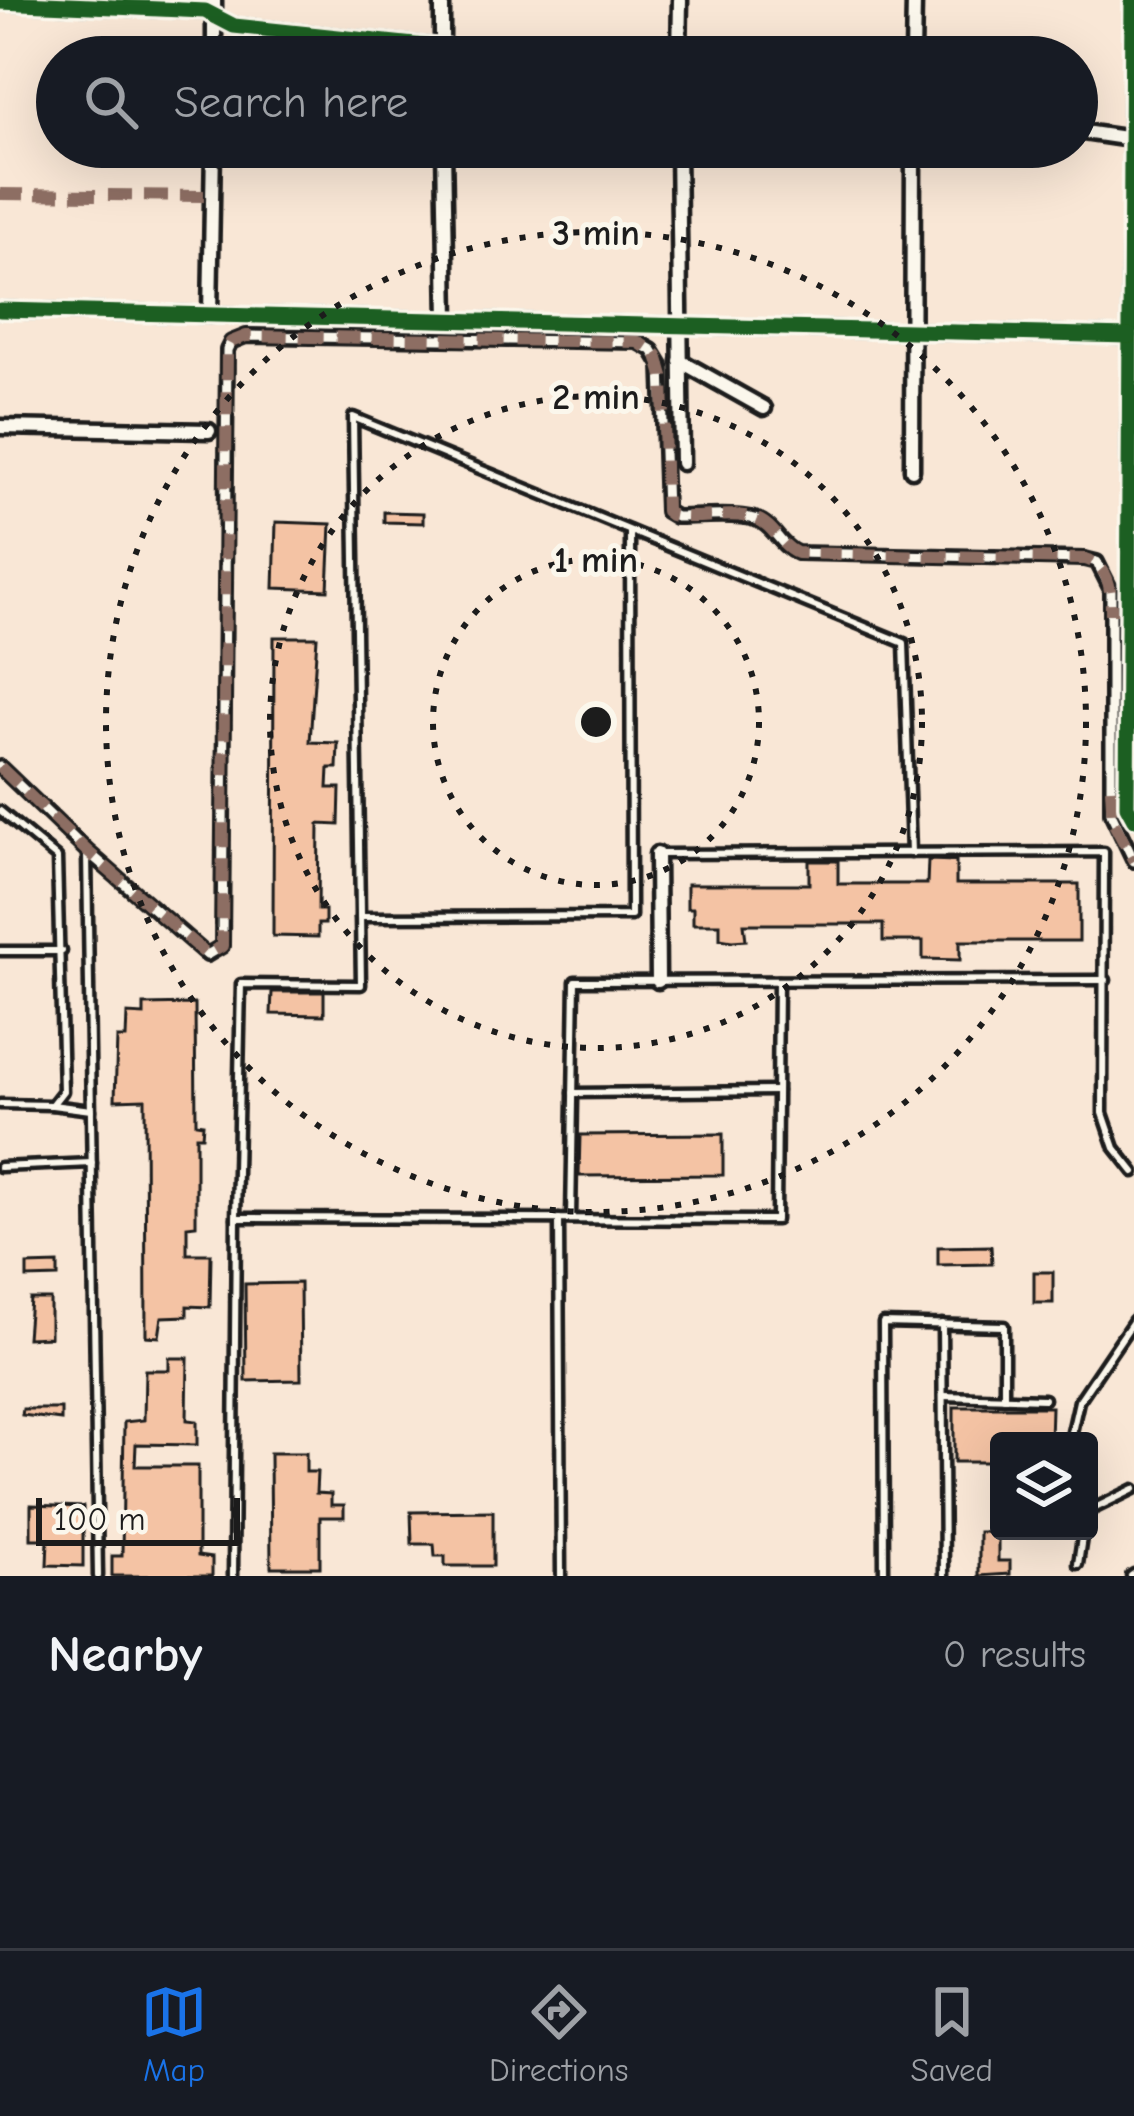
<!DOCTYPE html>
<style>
:root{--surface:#171b24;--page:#20242c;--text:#f1f3f6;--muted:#9ea1a6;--line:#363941;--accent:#1a73e8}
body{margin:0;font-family:"Comic Neue",sans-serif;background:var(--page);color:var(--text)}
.controls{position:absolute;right:36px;bottom:36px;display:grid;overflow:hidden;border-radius:12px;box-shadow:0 12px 48px #0002}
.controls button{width:108px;height:108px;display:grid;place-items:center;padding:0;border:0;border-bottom:3px solid var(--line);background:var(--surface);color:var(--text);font:60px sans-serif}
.scale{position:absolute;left:36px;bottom:30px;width:204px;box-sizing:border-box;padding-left:12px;border:6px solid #1c1c1c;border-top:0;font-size:33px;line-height:42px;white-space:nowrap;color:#1c1c1c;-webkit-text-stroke:9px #fbf7ec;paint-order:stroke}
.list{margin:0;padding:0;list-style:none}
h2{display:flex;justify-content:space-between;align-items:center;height:156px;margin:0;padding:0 48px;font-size:51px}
h2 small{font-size:39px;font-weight:400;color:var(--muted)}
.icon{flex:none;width:66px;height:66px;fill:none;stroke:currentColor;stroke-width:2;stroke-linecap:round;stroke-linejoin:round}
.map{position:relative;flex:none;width:1134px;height:1576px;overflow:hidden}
.search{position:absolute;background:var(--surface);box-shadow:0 12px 48px #0002;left:36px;right:36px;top:36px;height:132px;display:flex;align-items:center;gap:30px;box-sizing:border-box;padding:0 42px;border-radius:66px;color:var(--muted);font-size:45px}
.sheet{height:372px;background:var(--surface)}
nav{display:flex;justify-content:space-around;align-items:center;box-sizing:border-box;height:168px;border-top:3px solid var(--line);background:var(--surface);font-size:33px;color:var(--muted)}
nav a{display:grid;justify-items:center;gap:6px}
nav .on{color:var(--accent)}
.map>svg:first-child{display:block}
.building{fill:#f4c3a4;stroke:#1c1c1c;stroke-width:3}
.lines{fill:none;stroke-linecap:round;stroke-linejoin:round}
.service-casing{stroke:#1c1c1c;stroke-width:15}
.pedestrian-casing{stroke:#1c1c1c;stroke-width:18}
.minor-casing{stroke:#1c1c1c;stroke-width:21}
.service{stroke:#fbf7ec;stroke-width:6}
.pedestrian{stroke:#fbf7ec;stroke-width:9}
.minor{stroke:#fbf7ec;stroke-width:12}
.quiet{stroke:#8d6e63;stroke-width:12;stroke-dasharray:24 12;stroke-linecap:butt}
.cycleway-casing{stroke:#fbf7ec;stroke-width:22}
.cycleway{stroke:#1b5e20;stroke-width:15}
.ring{fill:none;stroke:#1c1c1c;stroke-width:6;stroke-dasharray:6 12}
.centre{fill:#1c1c1c;stroke:#fbf7ec;stroke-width:6}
.ring-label{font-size:36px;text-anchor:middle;font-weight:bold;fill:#1c1c1c;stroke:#fbf7ec;stroke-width:10;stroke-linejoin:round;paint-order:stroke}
</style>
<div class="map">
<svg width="1134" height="1576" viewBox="0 0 1134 1576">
<rect width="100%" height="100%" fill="#f9e7d6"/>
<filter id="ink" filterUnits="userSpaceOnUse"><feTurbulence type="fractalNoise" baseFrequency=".00833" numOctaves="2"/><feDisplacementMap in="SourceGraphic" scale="24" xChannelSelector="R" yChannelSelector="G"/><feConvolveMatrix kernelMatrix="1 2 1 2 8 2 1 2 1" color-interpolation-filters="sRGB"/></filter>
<g filter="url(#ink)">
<g class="building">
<polygon points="384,512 423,513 423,523 384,522"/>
<polygon points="276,522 331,524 328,590 274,588"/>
<polygon points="274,637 317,637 310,742 338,743 337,768 329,768 328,788 340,788 339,825 319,824 318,910 325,910 325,924 318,924 318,937 273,936"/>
<polygon points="928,860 956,861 956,884 1079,884 1079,941 960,941 960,960 923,959 923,941 883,941 883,924 744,924 746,940 732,941 720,939 720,924 693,924 693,908 687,908 687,884 809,884 809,861 838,861 838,884 927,884"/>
<polygon points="272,992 324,992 324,1015 271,1014"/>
<polygon points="195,1004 196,1123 203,1124 202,1136 196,1136 196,1225 187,1226 187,1254 211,1254 210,1307 187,1306 187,1316 162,1317 159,1337 146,1336 145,1099 115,1100 117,1038 126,1038 127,1014 144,1015 144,1005"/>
<polygon points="723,1134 723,1175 579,1176 580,1135"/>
<polygon points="991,1246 992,1264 938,1265 938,1247"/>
<polygon points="58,1264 58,1277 27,1278 27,1265"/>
<rect x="1034" y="1272" width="19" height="31"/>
<polygon points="300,1283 301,1380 246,1381 245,1284"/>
<polygon points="30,1299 50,1299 50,1337 27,1338"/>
<polygon points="169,1358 188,1358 187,1420 197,1421 197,1445 136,1444 135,1466 198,1466 198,1556 212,1558 212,1576 112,1576 112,1556 122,1556 124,1422 144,1420 145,1370 169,1370"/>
<polygon points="954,1407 1051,1407 1050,1441 999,1441 999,1462 954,1462"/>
<polygon points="23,1409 61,1409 61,1420 22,1415"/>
<polygon points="270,1453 306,1453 306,1472 317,1472 316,1493 331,1494 331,1505 344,1505 344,1517 320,1517 320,1567 271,1567"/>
<polygon points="31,1505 83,1507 83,1566 47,1565 48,1539 31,1539"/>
<polygon points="493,1511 493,1566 445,1566 445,1556 435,1556 434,1544 412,1544 411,1512"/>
<polygon points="979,1532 994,1532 998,1537 998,1561 1010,1561 1010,1574 979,1576"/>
</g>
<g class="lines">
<defs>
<g id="service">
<polyline points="0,811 57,858 63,1091 52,1105 91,1110"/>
<polyline points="87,854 98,1576"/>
<polyline points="657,854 1104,852 1103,1113 1115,1148 1134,1172"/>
<polyline points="360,917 631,916 630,531"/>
<polyline points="0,951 62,951"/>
<polyline points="573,1093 777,1091"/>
<polyline points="0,1104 52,1105"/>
<polyline points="0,1167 92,1163"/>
<polyline points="236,1218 241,984 361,985 353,417 904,643 911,853"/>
<polyline points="559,1219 561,1576"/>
<polyline points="571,1219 575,981 1106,980"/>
<polyline points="942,1324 944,1576"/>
<polyline points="943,1396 1044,1399"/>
<polyline points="1070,1441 1079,1401 1134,1320"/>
<polyline points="1089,1511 1134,1489"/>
<polyline points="1078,1564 1083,1531"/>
<polyline points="233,1576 236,1218 776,1220 778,981"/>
<polyline points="884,1576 883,1323 1004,1326 1004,1398"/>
<polyline points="1131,1576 1134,1574"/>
</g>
<path id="pedestrian" d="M0,767L87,851L207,955L222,946L227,350L231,342L246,336L638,342L652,350L661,365L666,511L676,517C696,517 746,512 762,522C777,531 781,547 797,553L1085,559L1097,562L1111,590V813L1134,861"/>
<g id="minor">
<polyline points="442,0 442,57"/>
<polyline points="1132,0 1127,806 1134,819"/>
<polyline points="0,2 205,11 234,26 530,57"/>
<polyline points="214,57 214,0"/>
<polyline points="679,57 680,0"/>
<polyline points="913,57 914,0"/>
<polyline points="1077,131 1131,139"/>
<polyline points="444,147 447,320"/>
<polyline points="678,147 682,463"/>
<polyline points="0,310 1130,336"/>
<polyline points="210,315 213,147"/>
<polyline points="680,361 764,408"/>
<polyline points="0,427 209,431"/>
<polyline points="912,470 913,147"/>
<polyline points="657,854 658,981"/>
</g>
</defs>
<use href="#service" class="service-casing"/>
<use href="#pedestrian" class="pedestrian-casing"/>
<use href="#minor" class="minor-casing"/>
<use href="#service" class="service"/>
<use href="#pedestrian" class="pedestrian"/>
<use href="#minor" class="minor"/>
<g class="quiet">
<polyline points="0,194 213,196"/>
<path d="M0,767L87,851L207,955L222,946L227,350L231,342L246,336L638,342L657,355L663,376L666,511L671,515C698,522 736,508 761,521C776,529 781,547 797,553L1085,559C1111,566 1111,591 1111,614"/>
<polyline points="1111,788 1113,822 1134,861"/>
</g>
<defs>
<g id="cycleway">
<polyline points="1132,0 1127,806 1134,819"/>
<polyline points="0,2 205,11 234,26 530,57"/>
<polyline points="0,310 1130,336"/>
</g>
</defs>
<use href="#cycleway" class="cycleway-casing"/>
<use href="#cycleway" class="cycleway"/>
</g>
</g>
<g class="ring">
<circle cx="596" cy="722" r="163"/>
<circle cx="596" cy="722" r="326"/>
<circle cx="596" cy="722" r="490"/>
</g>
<circle cx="596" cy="722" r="18" class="centre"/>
<g class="ring-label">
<text x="596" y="245">3 min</text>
<text x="596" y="409">2 min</text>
<text x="596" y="572">1 min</text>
</g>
</svg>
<div class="controls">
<button><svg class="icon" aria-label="layers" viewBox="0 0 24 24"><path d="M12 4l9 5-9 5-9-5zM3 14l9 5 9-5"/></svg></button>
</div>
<div class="scale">100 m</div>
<div class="search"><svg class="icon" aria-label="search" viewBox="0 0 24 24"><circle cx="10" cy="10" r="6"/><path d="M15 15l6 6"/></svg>Search here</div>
</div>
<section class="sheet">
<h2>Nearby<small>0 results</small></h2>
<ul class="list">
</ul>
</section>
<nav>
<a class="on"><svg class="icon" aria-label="map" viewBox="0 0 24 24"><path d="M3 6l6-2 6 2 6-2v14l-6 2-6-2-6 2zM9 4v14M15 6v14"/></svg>Map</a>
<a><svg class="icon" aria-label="directions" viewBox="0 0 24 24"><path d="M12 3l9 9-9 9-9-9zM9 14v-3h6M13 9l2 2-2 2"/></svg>Directions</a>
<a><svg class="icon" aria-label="saved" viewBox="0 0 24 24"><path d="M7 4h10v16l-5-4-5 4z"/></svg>Saved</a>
</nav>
